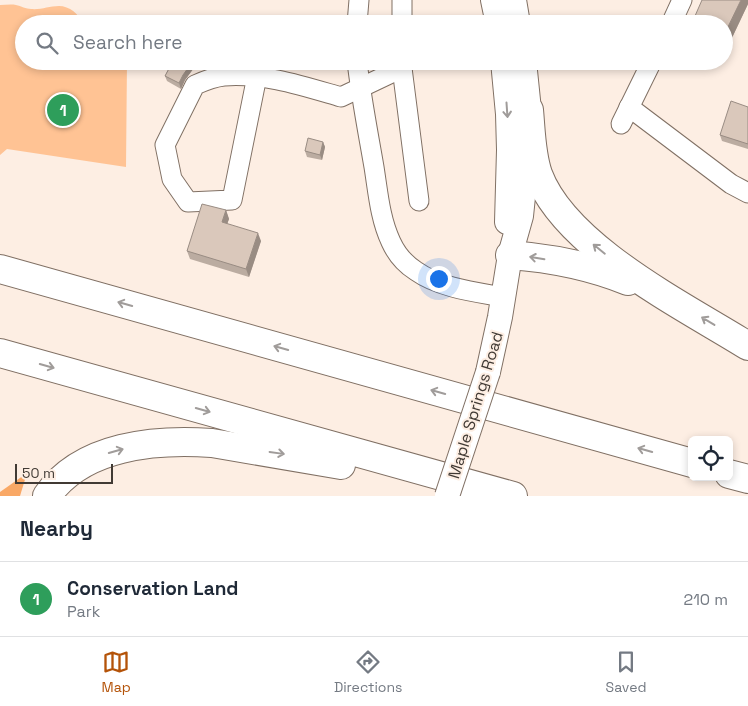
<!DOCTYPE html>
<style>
:root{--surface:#fff;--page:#f2f2f3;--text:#1f2937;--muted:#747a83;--line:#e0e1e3;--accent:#b45309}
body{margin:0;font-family:"Space Grotesk",sans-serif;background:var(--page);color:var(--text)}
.controls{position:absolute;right:15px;bottom:15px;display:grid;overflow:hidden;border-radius:8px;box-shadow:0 2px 8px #0003}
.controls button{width:45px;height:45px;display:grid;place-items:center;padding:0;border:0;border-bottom:1px solid var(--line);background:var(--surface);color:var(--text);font:25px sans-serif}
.scale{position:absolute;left:15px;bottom:12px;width:98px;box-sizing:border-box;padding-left:5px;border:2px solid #413a34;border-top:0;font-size:14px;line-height:18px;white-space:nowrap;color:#413a34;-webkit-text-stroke:4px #fdeee3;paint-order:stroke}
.you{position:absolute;left:438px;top:278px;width:18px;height:18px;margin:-12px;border:4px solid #fff;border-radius:50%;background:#1a73e8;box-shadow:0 0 0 8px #1a73e833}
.badge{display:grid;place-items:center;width:32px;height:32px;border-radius:50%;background:var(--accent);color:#fff;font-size:16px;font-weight:700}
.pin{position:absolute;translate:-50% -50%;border:2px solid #fff;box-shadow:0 1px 5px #0006}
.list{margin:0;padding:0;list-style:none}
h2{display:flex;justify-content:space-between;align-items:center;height:65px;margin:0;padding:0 20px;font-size:21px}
h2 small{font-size:16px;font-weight:400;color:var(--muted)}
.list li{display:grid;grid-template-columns:32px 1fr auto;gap:15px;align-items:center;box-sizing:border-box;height:75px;padding:0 20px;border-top:1px solid var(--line)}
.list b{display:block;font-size:19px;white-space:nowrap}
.list p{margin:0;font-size:16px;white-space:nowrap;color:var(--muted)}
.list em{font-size:16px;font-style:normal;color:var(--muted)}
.icon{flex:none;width:28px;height:28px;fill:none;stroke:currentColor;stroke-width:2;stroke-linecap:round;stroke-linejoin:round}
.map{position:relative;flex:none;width:748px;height:496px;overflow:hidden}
.search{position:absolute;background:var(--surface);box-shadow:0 2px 8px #0003;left:15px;right:15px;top:15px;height:55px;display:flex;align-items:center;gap:12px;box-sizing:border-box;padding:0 18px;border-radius:28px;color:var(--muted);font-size:19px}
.sheet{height:140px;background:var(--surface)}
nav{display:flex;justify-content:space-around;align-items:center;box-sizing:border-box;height:70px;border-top:1px solid var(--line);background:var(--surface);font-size:14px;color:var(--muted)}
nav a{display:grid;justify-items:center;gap:2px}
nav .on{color:var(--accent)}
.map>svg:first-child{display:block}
.green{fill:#ffc394}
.water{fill:#f9a866}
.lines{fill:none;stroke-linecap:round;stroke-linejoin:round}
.minor-casing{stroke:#807064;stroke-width:21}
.major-casing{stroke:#807064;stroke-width:26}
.highway-casing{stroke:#807064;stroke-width:30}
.minor{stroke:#fff;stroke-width:19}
.major{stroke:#fff;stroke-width:24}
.highway{stroke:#fff;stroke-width:28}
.major-bridge-casing{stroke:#807064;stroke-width:26;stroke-linecap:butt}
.major-bridge{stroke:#fff;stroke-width:24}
.wall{fill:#bbaca1}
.shaded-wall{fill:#998c83}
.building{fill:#dac8bb;stroke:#998c83}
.oneway{stroke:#a09c9a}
.labels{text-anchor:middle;stroke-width:4;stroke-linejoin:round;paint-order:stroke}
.street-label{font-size:16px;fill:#413a34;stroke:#fdeee3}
</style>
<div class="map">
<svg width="748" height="496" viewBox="0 0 748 496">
<rect width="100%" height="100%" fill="#fdeee3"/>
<path class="green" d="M0,5C5,5 11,4 16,5C21,6 26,9 31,9C41,10 49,6 59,6C69,6 80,14 82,24H24V61H127L126,167L7,149L0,155Z"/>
<polygon class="water" points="27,473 20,496 0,496 0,492"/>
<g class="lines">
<defs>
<g id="minor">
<polyline points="357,24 359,0"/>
<polyline points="402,24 402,0"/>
<polyline points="671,24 682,0"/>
<path d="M357,61C361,97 368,132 374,167C378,192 380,219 391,242C396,253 405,264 416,271C440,288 475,292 503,297"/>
<polyline points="402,68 419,201"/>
<path d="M257,76L232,200L188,202L172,179L165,145L195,85C204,81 214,77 224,76C265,73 303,86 341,97L402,68V61"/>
<polyline points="629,107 731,184 748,193"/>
<polyline points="621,124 652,61"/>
</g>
<g id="major">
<polyline points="493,0 498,24"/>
<polyline points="514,0 518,24"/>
<polyline points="503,61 508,114 509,150 507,222"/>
<polyline points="488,372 500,317 510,255 521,216 524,187 529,110 524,61"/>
</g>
<g id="highway">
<path d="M529,110C531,131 531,154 538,174C565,247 684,306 748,346"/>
<path d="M510,255C550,258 591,266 628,281"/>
<polyline points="0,269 692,463"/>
<polyline points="0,353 513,496"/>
<polyline points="729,474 748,479"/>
<path d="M47,496C82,445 156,439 212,443L341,465"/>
</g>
</defs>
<use href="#minor" class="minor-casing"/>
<use href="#major" class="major-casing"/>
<use href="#highway" class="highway-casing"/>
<use href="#minor" class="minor"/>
<use href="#major" class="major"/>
<use href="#highway" class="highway"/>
<defs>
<polyline id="major-bridge" points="447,496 488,372"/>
</defs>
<use href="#major-bridge" class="major-bridge-casing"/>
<use href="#major-bridge" class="major-bridge"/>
</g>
<g class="wall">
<polygon points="748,0 748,4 730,42 724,39 724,24 698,24 695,16"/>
<polygon points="173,61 199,61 185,80 181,89 167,81 165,76"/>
<polygon points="748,107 748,149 722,141 720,135"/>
<polygon points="323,142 325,147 322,160 307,157 305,151"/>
<polygon points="226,210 229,219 227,224 261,241 249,277 190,259 187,251"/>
</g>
<g class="shaded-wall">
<polygon points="741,0 748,0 748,4 730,42 726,31"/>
<polygon points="193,61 199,61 185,80 181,89 179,83 183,75"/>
<polygon points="323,142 325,147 322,160 320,155"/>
<polygon points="226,210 229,219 225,230 222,222"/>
<polygon points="258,233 261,241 249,277 246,269"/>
</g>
<g class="building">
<polygon points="702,0 741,0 726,31 724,30 724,24 711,24 695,16"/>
<polygon points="173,61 193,61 183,75 179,83 165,76"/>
<polygon points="731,101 748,107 748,144 720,135"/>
<polygon points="308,138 323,142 320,155 305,151"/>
<polygon points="202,204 226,210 222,222 258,233 246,269 187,251"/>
</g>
<defs><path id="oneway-shaft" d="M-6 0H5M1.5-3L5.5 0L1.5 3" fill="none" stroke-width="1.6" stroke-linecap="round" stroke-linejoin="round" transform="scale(1.25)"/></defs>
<g class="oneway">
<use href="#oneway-shaft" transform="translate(507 110) rotate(86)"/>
<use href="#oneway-shaft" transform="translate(599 249) rotate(-141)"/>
<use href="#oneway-shaft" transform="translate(537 258) rotate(-171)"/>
<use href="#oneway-shaft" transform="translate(125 304) rotate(-164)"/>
<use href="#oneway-shaft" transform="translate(708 321) rotate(-149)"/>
<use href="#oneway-shaft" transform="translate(281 348) rotate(-164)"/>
<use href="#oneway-shaft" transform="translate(47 366) rotate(16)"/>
<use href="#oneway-shaft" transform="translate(438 392) rotate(-164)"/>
<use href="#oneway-shaft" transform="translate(203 410) rotate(16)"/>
<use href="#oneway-shaft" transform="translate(645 450) rotate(-164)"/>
<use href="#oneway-shaft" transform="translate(116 451) rotate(-16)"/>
<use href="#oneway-shaft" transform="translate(277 453) rotate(8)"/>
</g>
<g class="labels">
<g class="street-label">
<text transform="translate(475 405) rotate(-73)" y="6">Maple Springs Road</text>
</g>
</g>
</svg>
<div class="controls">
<button><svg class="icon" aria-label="locate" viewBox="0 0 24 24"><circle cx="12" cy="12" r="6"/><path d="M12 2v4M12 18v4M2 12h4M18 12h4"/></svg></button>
</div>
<div class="scale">50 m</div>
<div class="you"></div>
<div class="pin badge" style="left:63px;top:110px;background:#2e9e5b">1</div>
<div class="search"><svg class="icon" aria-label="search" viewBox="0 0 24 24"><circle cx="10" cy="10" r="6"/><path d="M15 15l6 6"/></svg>Search here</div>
</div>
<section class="sheet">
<h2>Nearby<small></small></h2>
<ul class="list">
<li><span class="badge" style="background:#2e9e5b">1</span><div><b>Conservation Land</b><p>Park</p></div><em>210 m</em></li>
</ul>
</section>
<nav>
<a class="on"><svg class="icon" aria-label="map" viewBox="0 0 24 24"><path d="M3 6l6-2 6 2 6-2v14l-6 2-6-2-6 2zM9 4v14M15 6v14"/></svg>Map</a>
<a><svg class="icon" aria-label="directions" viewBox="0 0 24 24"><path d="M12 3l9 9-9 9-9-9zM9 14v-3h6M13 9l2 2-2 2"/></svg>Directions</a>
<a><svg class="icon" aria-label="saved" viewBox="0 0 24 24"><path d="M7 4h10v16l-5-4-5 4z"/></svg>Saved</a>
</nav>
